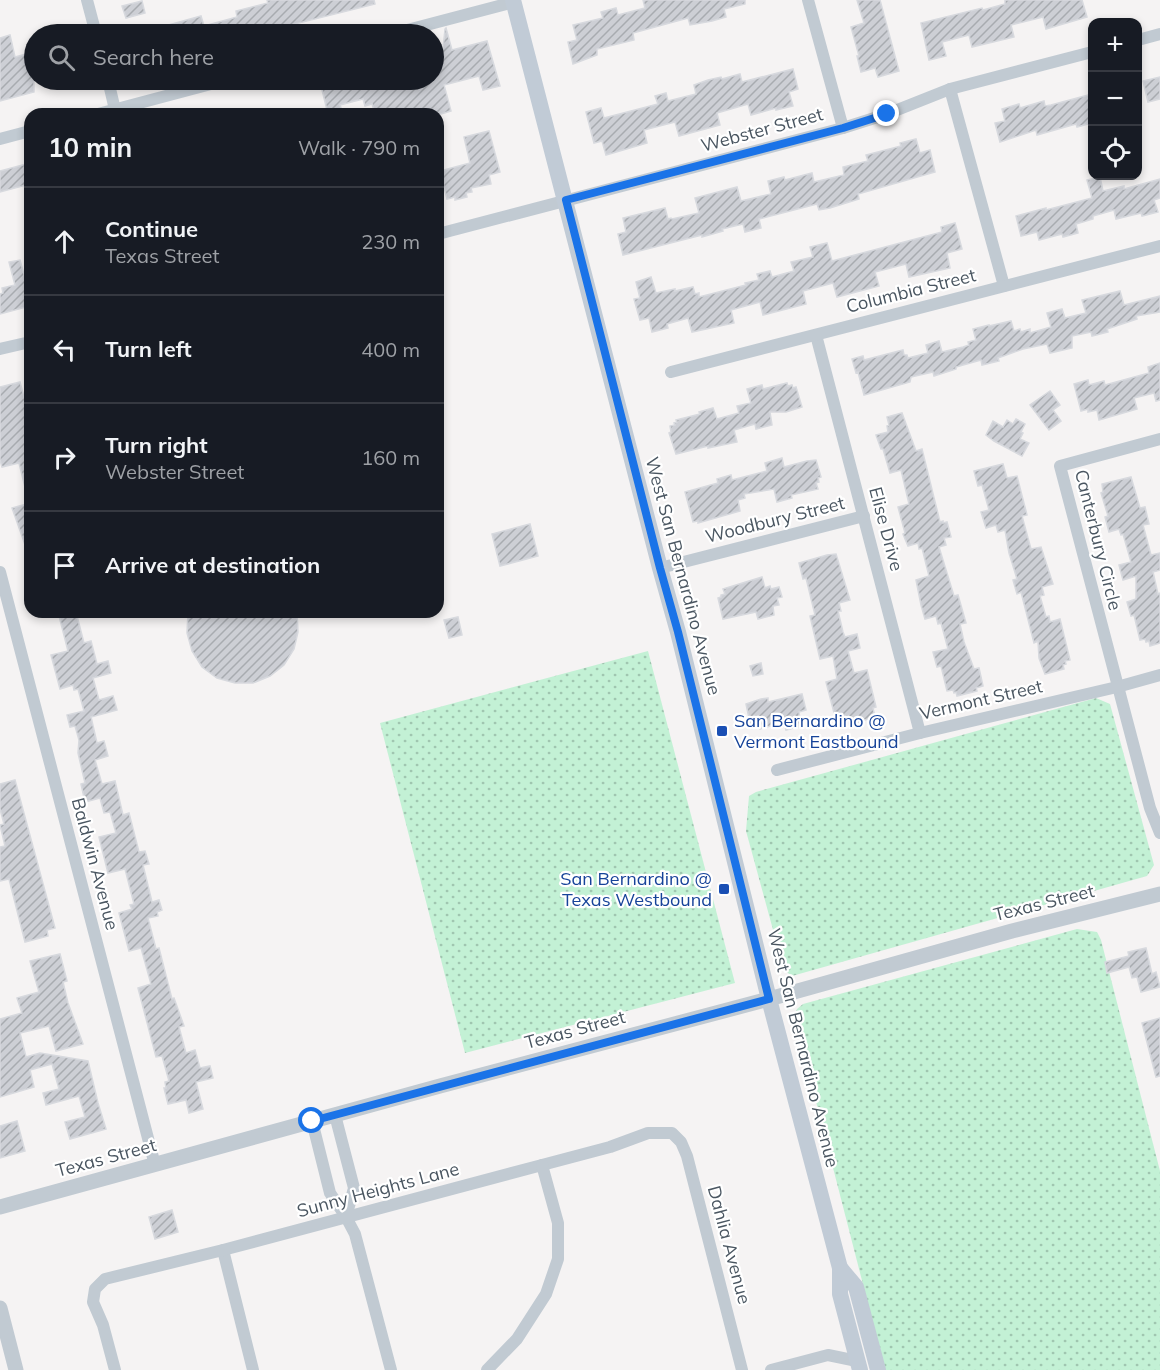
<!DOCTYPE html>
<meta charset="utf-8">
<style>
:root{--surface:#171b24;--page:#242831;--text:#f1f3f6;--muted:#9ea1a6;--line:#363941}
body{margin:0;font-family:Mulish,sans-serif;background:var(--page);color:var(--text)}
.controls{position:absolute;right:18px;top:18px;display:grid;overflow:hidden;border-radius:12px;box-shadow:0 3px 9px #0003}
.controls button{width:54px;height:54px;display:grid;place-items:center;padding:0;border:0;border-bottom:2px solid var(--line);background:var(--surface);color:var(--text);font:30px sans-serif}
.stop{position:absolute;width:18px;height:18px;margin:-14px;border:4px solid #1a73e8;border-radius:50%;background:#fff}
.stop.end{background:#1a73e8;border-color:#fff;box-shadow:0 2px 6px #0008}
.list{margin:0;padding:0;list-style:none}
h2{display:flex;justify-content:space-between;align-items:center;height:78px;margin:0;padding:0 24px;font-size:26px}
h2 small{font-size:20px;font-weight:400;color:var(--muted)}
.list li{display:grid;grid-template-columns:39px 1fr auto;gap:18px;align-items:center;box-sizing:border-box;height:108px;padding:0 24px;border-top:2px solid var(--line)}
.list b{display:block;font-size:22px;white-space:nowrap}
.list p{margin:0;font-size:20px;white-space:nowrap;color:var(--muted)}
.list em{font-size:20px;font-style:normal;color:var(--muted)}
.icon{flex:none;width:33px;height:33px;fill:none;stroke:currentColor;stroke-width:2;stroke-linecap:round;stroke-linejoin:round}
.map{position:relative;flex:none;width:1160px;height:1370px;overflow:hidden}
.search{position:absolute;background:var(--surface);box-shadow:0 3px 9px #0003;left:24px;top:24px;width:420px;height:66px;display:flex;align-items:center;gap:15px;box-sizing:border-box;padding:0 21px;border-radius:33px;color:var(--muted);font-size:22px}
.panel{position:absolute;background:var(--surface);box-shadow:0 3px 9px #0003;left:24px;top:108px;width:420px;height:510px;border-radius:18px}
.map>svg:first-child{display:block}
.grass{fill:url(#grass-dots)}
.building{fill:url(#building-hatch);stroke:#d7d9de;stroke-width:1.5}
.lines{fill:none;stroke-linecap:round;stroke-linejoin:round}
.minor{stroke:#c1cad2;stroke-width:12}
.tertiary{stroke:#c1cad2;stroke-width:15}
.secondary{stroke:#c1cbd6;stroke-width:16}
.route{stroke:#1a73e8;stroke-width:8}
.transit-dot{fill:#1a4fb4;stroke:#fff;stroke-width:2}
.labels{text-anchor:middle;stroke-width:4.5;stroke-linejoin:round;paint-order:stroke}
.street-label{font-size:18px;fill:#4a5661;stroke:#fff}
.transit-label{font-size:18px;fill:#164399;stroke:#fff;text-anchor:start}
</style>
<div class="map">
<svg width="1160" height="1370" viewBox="0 0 1160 1370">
<defs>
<pattern id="grass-dots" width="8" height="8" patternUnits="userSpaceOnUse" patternTransform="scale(1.5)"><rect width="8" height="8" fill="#c3f1d5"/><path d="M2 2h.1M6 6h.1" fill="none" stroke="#a0c6b0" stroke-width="1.8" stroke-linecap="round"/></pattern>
<pattern id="building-hatch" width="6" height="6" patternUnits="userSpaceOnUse" patternTransform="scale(1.5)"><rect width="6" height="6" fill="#cdcfd5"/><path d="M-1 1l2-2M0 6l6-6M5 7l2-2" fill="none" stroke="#a8abb0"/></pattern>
</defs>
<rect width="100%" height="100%" fill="#f5f3f3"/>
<g class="grass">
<polygon points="648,651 735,983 465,1053 380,723"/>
<polygon points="1096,698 1110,704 1154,865 1147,876 792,976 784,970 746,831 749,796 756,792"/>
<polygon points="1077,929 1097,932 1101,940 1160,1171 1160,1370 885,1370 794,1016 797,1009 803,1004"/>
</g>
<g class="building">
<polygon points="267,0 374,0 375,4 275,29 274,27 248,34 148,34 147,31 201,16 204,26 237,17 236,11 268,3"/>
<polygon points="643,0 745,0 745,4 724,9 726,17 712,21 690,25 688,18 633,33 634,40 597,49 597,55 573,64 568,42 577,40 573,25 603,18 601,12 616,8 618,15 645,8"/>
<polygon points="857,0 880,0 899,71 878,77 875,68 861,72 857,56 859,56 851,27 864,23"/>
<polygon points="1005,0 1082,0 1087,17 1046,29 1043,17 1011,25 1014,37 972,47 969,35 942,42 946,56 929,60 921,23 982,8 983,10 1005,4"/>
<polygon points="142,1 145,13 126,18 122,6"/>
<polygon points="446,28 452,50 487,41 500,86 483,90 479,76 444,85 451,111 441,114 375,114 372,104 365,106 363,99 340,105 343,114 328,114 321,86 339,81 340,85 360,80 434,80 434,51 443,49 445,29"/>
<polygon points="10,35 15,57 34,52 34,92 0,101 0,38"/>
<polygon points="793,69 798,89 789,92 793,106 776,110 776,108 751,115 748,104 717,113 720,125 679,136 675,122 644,130 647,143 606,155 602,141 594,143 586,112 601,108 604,118 658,104 655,96 666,93 668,101 696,94 694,85 708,80 721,77 722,79 740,74 742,82"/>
<polygon points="1160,77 1160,99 1148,102 1143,81"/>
<polygon points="1092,94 1092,123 1077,127 1076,124 1037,135 1036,130 1000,142 995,123 1005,121 1002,109 1019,104 1020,108 1044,101 1045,106 1051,105"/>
<polygon points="489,131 500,172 489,175 491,184 471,188 472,192 466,193 467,197 455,200 455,197 447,199 440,171 470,163 464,137"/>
<polygon points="916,139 920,153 930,150 935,172 858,194 859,199 830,208 819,210 817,204 759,219 761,228 745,232 743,224 722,229 723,231 702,237 702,235 623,255 618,234 626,232 623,218 665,208 668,219 671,218 672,219 699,213 695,198 737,187 741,201 771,194 768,181 784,177 785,180 812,173 814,182 844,175 843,167 868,161 866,155 901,146 900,143"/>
<polygon points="30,163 30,184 0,192 0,171"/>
<polygon points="1100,177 1103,191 1124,186 1124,189 1160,179 1160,198 1154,200 1158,212 1142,216 1141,213 1116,219 1114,210 1093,216 1093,219 1076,224 1078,233 1063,237 1062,234 1039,240 1037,232 1021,236 1016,216 1046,208 1046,210 1092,198 1087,180"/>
<polygon points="955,223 962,249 947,253 950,268 909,277 906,264 875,272 879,286 837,297 833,283 803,291 806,304 763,315 760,302 731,310 734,323 692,332 688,318 667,324 668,328 652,332 649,318 640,320 634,299 640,298 636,282 651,277 656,293 675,289 675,291 693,287 695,294 699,293 699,297 746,285 745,283 759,280 757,274 770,271 772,277 794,271 791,262 813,257 810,247 827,243 832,261 942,232 941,227"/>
<polygon points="20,260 25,278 30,277 30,306 0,314 0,294 3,293 2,288 15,285 9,262"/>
<polygon points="1120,291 1124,305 1160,296 1160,312 1136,316 1137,319 1107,329 1108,332 1092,336 1091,332 1072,336 1072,348 1050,353 1047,344 1023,349 998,358 999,361 982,365 981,360 956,367 956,369 934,376 933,372 911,377 910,382 864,395 858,372 856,373 852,359 863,356 864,360 903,350 904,355 907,355 908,358 928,353 926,345 939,341 942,352 963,347 969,345 968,342 976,340 973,329 989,325 989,326 1011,321 1014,331 1020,329 1021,332 1030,329 1030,333 1051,327 1047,313 1062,309 1065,318 1086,313 1082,300"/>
<polygon points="1160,363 1160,400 1156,401 1154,393 1134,398 1137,409 1099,420 1097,410 1088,412 1088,409 1081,411 1074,384 1088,380 1089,385 1104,381 1105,385 1149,373 1148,367"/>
<polygon points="20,382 30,420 30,490 26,491 19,463 2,467 0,460 0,387"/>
<polygon points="787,383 788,386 792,385 793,388 796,387 802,407 786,412 770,412 772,425 756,429 755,424 734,430 737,442 708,448 708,446 676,454 669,433 671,432 670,426 675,425 674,423 677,422 676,420 700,414 699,412 713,408 717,419 739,413 737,406 751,403 747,389 762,385 763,389"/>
<polygon points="1050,391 1060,405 1053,410 1061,421 1049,430 1030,405"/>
<polygon points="902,413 916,451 922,449 940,522 943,521 943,523 947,522 951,537 944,538 946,545 939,547 954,596 958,595 966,623 960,624 964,642 974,669 979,668 983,686 976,688 977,691 957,696 956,692 954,693 953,690 947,691 941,666 937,667 933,652 948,649 941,623 938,624 936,616 925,619 921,605 916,580 929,576 922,548 919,549 918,543 908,546 903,534 905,533 898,507 909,504 901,470 890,473 883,449 881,449 876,435 888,432 887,426 889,425 887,417"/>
<polygon points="1016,419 1025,424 1021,432 1023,433 1020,439 1029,443 1022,456 994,441 986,435 993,421 1003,427 1007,420 1013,424"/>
<polygon points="782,458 784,467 807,461 816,460 821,477 818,478 819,482 816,483 818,489 791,495 792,498 777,502 774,489 744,494 745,498 738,500 740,511 698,523 698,521 693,522 685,492 718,483 717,479 731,475 732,480 767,471 765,463"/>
<polygon points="1003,464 1007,478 1017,476 1027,515 1022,516 1031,549 1041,547 1053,584 1042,587 1044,595 1040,596 1046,617 1049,616 1050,622 1060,619 1070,660 1065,661 1066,664 1063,665 1064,669 1045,674 1039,658 1038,641 1034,643 1021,592 1017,594 1013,580 1017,579 1009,553 1005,530 998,532 996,525 986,528 981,512 989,510 982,485 978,486 974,471"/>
<polygon points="1131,477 1140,508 1145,507 1149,524 1143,525 1151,555 1160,553 1160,570 1153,572 1158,594 1160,593 1160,643 1150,646 1149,641 1146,642 1145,639 1140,640 1134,615 1131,616 1127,602 1136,599 1136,576 1123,580 1119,565 1131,562 1123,534 1121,535 1119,529 1109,532 1105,517 1108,516 1101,493 1103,492 1102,484"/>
<polygon points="30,503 30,556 29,556 12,508"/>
<polygon points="530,524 538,556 500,566 492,534"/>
<polygon points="836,554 850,600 839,603 841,611 838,611 843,632 845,637 857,634 860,648 848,651 854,673 867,670 876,707 873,708 875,717 838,728 826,682 837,679 833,656 820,659 810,616 815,615 806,578 803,579 799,563 827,555"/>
<polygon points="762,577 765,588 770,586 771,589 779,587 782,597 777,598 779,605 773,606 774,615 758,619 756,612 723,619 718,598 721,597 721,595 725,594 723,589"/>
<polygon points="58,612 76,612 84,643 91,641 97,664 108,661 111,673 93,678 99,700 113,696 117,710 91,717 97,743 104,741 108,756 95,760 102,784 115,781 123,815 129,813 139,852 145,851 149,864 143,865 152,902 159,900 162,910 157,912 158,916 148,918 156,949 159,948 172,999 174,998 184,1026 179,1027 186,1053 195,1050 200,1068 210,1066 213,1078 196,1082 203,1109 189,1113 186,1100 168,1104 164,1088 166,1088 165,1082 169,1081 162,1056 156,1057 138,988 151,984 141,948 129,951 119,913 132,909 130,905 134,904 125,869 108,873 99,837 116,833 110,812 104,813 100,798 85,802 81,784 85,783 78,753 79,740 75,726 70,727 67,715 84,711 78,689 74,690 73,685 60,689 51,655 68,651"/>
<polygon points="188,612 297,612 298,632 294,649 284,665 270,676 253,683 235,683 217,678 202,667 192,651 187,633"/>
<polygon points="458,617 462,635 449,638 444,620"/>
<polygon points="761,663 763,674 753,676 750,666"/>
<polygon points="802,694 806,710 799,712 801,726 786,730 784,722 760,729 759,723 754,725 753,722 750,723 746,704 761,699 768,698 768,702"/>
<polygon points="15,780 55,928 47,930 48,936 25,942 9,879 0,881 0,847 5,846 0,825 4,824 0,809 0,784"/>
<polygon points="1146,948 1152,974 1156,972 1160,987 1141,992 1137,977 1132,978 1129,967 1107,973 1105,962 1129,956 1128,952"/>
<polygon points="60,954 67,981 63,982 68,1003 83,1044 56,1051 49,1026 20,1033 26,1057 40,1053 88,1061 98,1103 106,1129 70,1139 65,1122 85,1117 79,1096 46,1105 43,1093 59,1089 52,1064 30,1070 34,1087 0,1097 0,1019 22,1013 17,998 39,992 30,961"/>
<polygon points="1160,1018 1160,1076 1156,1077 1142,1023"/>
<polygon points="17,1121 25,1151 0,1158 0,1126"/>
<polygon points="172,1210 178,1232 155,1239 149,1217"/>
</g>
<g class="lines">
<g class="minor">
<polyline points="87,0 96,34"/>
<polyline points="808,0 843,128"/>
<polyline points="392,34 514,2"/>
<polyline points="1138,40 1160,34"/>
<polyline points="108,80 116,114"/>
<polyline points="950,89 1004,286"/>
<polyline points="98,114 226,80"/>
<polyline points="0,139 30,131"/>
<polyline points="438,234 843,128 887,114 950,89 1092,52"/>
<polyline points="816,335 920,733"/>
<polyline points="0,349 30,342"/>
<polyline points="671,372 1160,246"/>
<polyline points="1160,439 1060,466 1150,808 1160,833"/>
<polyline points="660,568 864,516"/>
<polyline points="0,572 155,1165"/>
<polyline points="777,770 920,733 1117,687 1160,675"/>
<polyline points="335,1115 354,1188 346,1217"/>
<polyline points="312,1121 330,1193 346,1217 355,1234 391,1370"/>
<polyline points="223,1250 253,1370"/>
<polyline points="115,1370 103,1325 93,1302 95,1289 105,1279 223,1250 542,1165 610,1147 648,1133 672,1133 681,1142 687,1156 742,1370"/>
<polyline points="487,1370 517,1339 546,1294 558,1259 558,1223 542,1165"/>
<polyline points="771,1370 828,1355 857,1361"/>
</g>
<g class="tertiary">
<polyline points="0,1207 440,1086 769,999 1012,931 1160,894"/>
<polyline points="0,1308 16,1370"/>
</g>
<g class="secondary">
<polyline points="513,0 660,568 678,632 769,999 840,1268 840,1294 860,1370"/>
<polyline points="840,1268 856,1287 878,1370"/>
</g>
</g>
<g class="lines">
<polyline class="route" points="312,1121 769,999 678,632 660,568 566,200 843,128 887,114"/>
</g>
<g class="transit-dot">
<rect x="716" y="725" width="12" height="12" rx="3"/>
<rect x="718" y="883" width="12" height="12" rx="3"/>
</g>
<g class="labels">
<g class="street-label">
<text transform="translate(762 130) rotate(-15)" y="6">Webster Street</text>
<text transform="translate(911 291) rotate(-14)" y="6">Columbia Street</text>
<text transform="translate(775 520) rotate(-14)" y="6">Woodbury Street</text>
<text transform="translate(886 529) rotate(75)" y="6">Elise Drive</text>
<text transform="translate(1098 540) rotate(76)" y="6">Canterbury Circle</text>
<text transform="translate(683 576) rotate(75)" y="6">West San Bernardino Avenue</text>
<text transform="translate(981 700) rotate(-13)" y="6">Vermont Street</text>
<text transform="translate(95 864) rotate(75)" y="6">Baldwin Avenue</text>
<text transform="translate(1044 903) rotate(-14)" y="6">Texas Street</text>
<text transform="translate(575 1030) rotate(-15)" y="6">Texas Street</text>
<text transform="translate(803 1048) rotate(76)" y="6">West San Bernardino Avenue</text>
<text transform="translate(106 1158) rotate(-15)" y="6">Texas Street</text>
<text transform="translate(378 1190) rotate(-15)" y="6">Sunny Heights Lane</text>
<text transform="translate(729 1245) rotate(75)" y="6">Dahlia Avenue</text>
</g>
<g class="transit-label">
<text x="734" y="727">San Bernardino @<tspan x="734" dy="21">Vermont Eastbound</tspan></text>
<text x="712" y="885" text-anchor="end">San Bernardino @<tspan x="712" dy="21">Texas Westbound</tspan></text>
</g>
</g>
</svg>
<div class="controls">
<button>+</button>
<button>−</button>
<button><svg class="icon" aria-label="locate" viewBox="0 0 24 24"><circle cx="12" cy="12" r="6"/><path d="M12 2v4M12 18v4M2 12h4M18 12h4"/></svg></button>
</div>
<div class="stop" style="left:312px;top:1121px"></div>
<div class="stop end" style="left:887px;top:114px"></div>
<div class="search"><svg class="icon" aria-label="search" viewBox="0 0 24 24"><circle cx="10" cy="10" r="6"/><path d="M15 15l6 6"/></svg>Search here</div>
<section class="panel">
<h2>10 min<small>Walk · 790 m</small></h2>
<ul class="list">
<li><svg class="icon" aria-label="ahead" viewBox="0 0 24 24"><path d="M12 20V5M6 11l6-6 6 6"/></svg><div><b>Continue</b><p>Texas Street</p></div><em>230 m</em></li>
<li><svg class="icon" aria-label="left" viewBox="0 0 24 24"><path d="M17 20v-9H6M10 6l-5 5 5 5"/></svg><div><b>Turn left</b></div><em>400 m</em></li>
<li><svg class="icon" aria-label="right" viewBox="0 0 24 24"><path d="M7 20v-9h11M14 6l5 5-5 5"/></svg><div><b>Turn right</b><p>Webster Street</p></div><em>160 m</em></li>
<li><svg class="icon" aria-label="arrive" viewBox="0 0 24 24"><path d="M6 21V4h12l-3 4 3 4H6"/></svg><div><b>Arrive at destination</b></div></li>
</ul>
</section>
</div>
